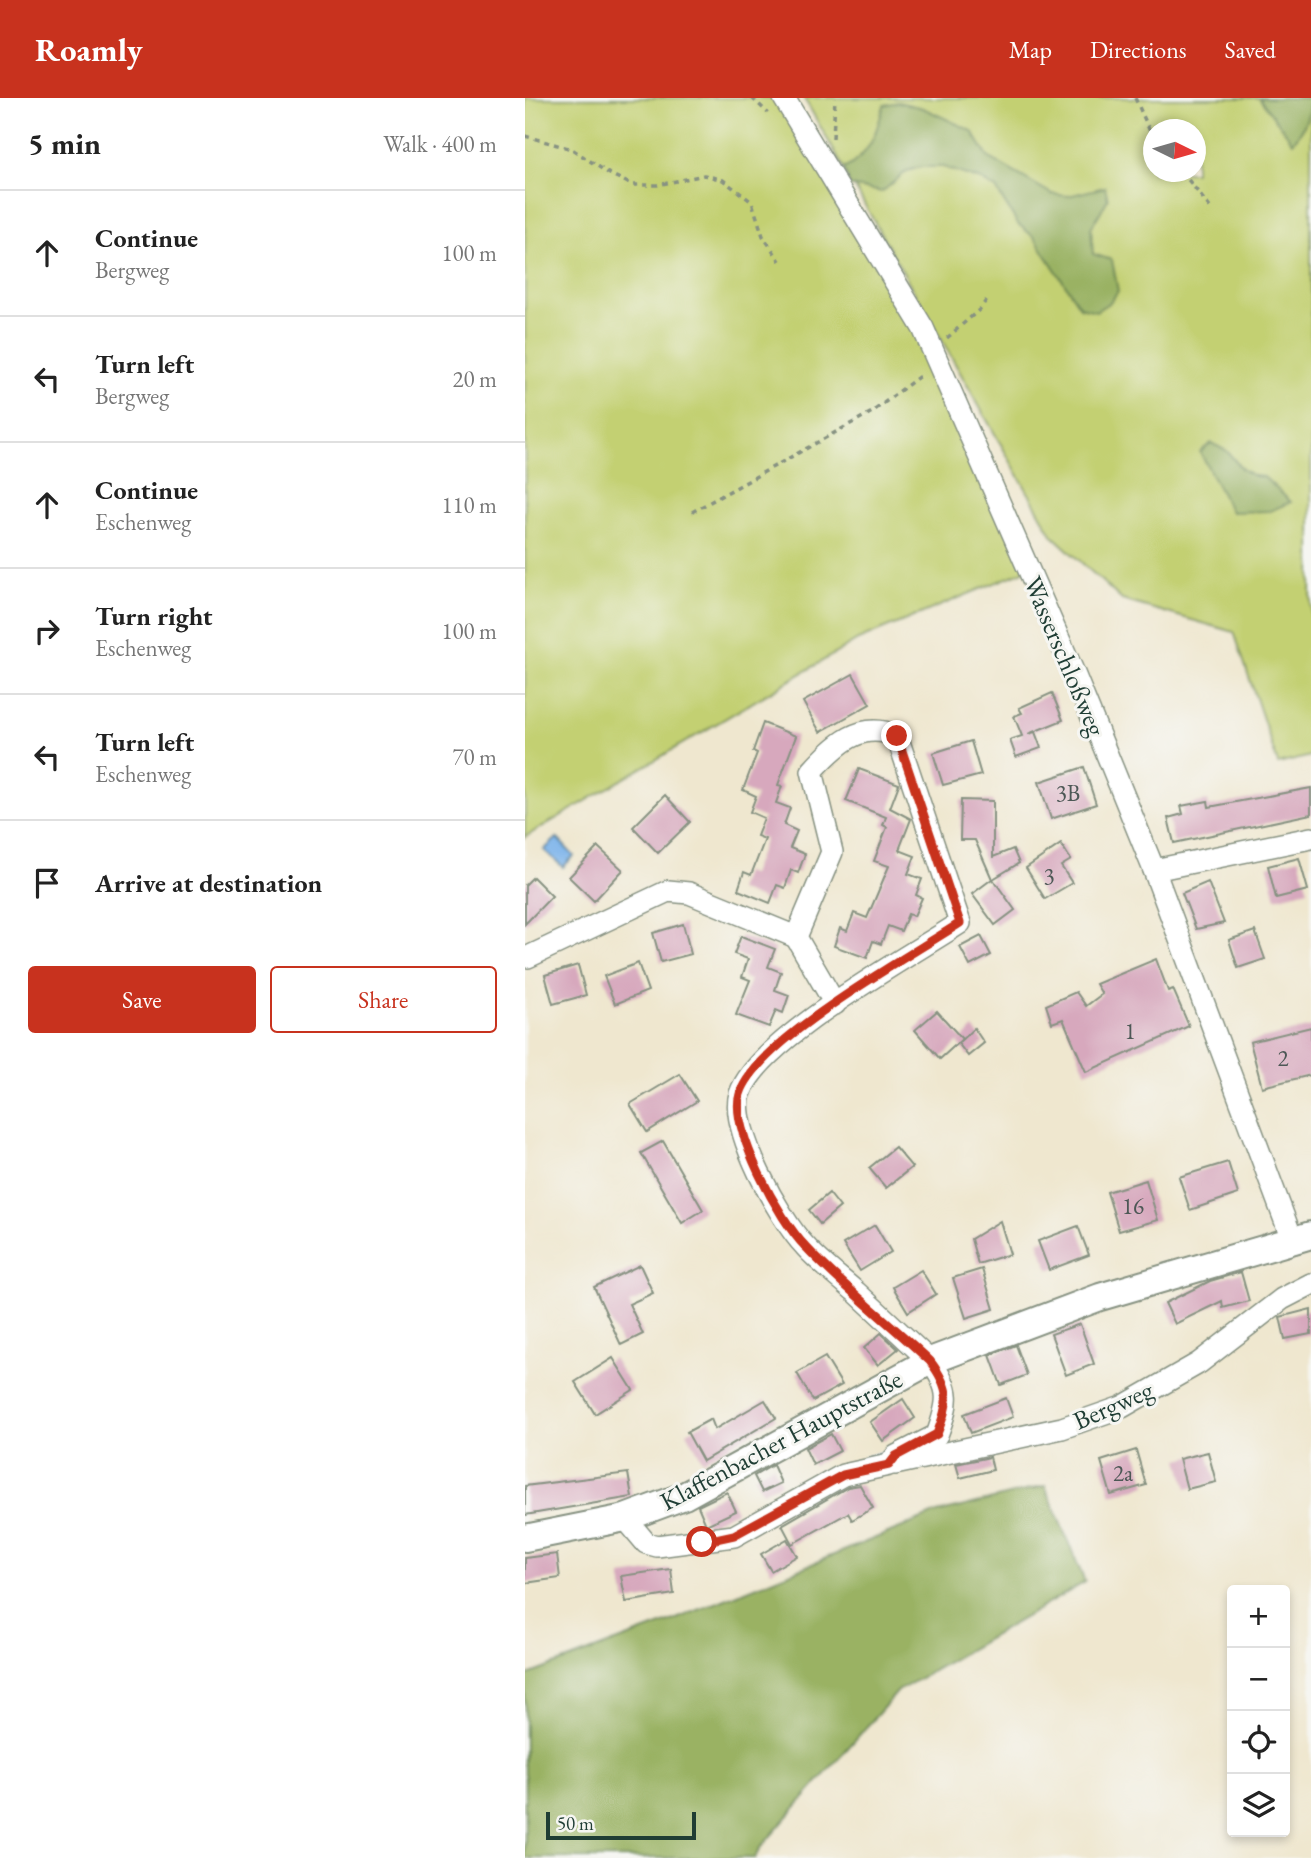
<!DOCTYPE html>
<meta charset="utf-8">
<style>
:root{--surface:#fff;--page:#f2f2f2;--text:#222;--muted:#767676;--line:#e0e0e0;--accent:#c8321e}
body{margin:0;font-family:"EB Garamond",serif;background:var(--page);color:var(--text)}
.controls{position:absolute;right:21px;bottom:21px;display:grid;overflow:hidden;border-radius:7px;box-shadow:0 4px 10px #0003}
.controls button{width:63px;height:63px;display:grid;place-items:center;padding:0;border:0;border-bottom:2px solid var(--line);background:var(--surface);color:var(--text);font:35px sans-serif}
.compass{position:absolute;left:618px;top:21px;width:63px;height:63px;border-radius:50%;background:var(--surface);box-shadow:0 4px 10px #0003;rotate:95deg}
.scale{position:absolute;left:21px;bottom:18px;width:150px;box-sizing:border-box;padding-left:7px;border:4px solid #1f3d34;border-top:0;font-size:19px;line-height:24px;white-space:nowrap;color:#1f3d34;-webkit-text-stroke:5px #f6f6f2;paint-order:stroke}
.stop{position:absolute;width:21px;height:21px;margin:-16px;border:5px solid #c8321e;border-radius:50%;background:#fff}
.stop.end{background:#c8321e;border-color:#fff;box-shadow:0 2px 7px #0008}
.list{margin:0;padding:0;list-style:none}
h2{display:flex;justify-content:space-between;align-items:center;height:91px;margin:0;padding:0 28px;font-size:30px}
h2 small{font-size:23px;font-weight:400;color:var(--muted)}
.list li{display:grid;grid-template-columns:46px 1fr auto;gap:21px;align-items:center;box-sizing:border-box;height:126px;padding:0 28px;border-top:2px solid var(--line)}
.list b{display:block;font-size:26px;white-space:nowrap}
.list p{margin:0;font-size:23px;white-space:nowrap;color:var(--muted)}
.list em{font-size:23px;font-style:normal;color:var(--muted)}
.actions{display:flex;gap:14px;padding:21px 28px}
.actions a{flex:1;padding:16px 0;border:2px solid var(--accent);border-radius:7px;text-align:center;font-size:24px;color:var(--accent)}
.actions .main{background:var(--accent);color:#fff}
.icon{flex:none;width:38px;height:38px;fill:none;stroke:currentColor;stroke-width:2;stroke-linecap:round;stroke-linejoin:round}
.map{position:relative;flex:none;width:786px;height:1760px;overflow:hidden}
header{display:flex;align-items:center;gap:42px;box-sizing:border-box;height:98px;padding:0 35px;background:var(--accent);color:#fff}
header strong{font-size:33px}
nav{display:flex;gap:38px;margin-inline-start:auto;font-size:24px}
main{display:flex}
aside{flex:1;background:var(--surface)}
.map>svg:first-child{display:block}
.green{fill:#c3d072;stroke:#718653;stroke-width:2;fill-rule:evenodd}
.forest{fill:#9ab264;stroke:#5c784c;stroke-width:2}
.water{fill:#7ab2ea;stroke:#4c788f;stroke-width:2}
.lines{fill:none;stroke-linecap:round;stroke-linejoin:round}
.stream{stroke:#7ab2ea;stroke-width:6}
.building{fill:#d7a8bd}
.minor-casing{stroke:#879282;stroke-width:24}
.tertiary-casing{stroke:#879282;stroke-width:30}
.path{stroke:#879282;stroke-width:3.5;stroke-dasharray:5 5;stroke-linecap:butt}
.minor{stroke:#fff;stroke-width:21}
.tertiary{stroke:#fff;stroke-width:26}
.route{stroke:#c8321e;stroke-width:9}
.labels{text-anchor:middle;stroke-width:6;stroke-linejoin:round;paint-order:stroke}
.number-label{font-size:23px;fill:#4d5856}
.street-label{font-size:26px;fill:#1f3d34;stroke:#f6f6f2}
</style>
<header>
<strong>Roamly</strong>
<nav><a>Map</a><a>Directions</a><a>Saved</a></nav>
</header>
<main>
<aside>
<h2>5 min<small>Walk · 400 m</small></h2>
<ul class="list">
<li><svg class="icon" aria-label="ahead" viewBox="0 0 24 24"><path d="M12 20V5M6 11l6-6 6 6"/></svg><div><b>Continue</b><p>Bergweg</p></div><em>100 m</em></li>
<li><svg class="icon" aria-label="left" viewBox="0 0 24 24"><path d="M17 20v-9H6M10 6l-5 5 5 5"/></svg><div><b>Turn left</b><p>Bergweg</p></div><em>20 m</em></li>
<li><svg class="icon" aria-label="ahead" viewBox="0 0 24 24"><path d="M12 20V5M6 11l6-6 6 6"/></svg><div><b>Continue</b><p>Eschenweg</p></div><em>110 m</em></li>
<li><svg class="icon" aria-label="right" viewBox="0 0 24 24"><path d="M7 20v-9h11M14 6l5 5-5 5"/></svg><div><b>Turn right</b><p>Eschenweg</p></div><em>100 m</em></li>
<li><svg class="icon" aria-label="left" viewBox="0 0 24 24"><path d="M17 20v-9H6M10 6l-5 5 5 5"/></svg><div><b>Turn left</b><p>Eschenweg</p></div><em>70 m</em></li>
<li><svg class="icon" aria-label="arrive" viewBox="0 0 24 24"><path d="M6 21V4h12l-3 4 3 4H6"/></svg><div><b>Arrive at destination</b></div></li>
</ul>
<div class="actions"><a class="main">Save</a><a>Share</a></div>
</aside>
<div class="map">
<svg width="786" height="1760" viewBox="0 0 786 1760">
<rect width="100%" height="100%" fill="#f6f6f2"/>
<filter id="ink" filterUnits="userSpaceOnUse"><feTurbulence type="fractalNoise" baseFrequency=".0143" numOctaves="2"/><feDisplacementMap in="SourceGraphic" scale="14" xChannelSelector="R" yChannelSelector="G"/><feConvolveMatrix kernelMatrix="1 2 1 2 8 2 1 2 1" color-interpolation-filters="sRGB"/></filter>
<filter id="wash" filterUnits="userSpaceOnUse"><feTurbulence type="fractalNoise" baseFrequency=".00686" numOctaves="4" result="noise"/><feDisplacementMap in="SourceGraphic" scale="28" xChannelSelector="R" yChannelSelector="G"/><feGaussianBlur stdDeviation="1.57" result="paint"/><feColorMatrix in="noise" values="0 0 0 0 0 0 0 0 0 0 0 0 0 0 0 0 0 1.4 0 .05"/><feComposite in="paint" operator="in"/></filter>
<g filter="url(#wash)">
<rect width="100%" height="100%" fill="#efe7cf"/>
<g class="green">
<polygon points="0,0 259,0 423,287 501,472 333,542 0,739"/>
<path d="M279,0H786V658L753,666L709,534L597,502L528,438ZM628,32H670V74H628Z"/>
</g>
<g class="forest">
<path d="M734,0H784C786,17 779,31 768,44Z"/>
<path d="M373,4L398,10L447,33L463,59L527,96L543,98L580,89L583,101L566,130L568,156L587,162L593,193L585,204L571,213L555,209L509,139L493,126L471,91L456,82L418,69H396L382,73L357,94L325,88L319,71C346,56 351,35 359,7Z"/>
<polygon points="686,345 702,353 717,371 729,378 739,379 766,404 745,413 706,414 675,354"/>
<polygon points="520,1388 560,1484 373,1593 235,1750 230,1760 0,1760 0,1578 139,1526 412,1415"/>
</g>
<polygon class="water" points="32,740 49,758 38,769 19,752"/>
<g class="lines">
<g class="stream">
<polyline points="772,1154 786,1151"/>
<polyline points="340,1362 365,1354"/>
<path d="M192,1431C232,1413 267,1385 309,1372"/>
</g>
</g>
<g id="blocks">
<g class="building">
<polygon points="328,576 345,606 295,634 278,604"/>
<polygon points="527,595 538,622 503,636 510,634 516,650 491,659 485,642 497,638 489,618 497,615 494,610"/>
<polygon points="238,625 271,638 253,687 257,688 251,705 265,710 259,727 272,733 265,750 280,756 273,775 266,772 260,790 252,787 245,805 213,792 219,774 226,777 240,741 232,738 239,720 225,714 231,698 218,692 232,655 228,653"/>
<polygon points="446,643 456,677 418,687 408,655"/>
<polygon points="559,669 571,706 526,721 514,684"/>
<polygon points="334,671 374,686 365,710 386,721 374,752 390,758 383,776 397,781 391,797 397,800 389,818 383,816 376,833 363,828 356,846 348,843 342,860 309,848 315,830 322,833 329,815 342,820 364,768 349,763 362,729 358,727 361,719 321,703"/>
<polygon points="786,690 786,716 649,745 643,720 658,716 656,708 683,703 684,709"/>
<polygon points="140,697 165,724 133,755 108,729"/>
<polygon points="436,702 468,703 468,759 488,751 494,765 468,781 490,812 470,827 447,796 467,781 450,742 435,742"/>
<polygon points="536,746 546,762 536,768 547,785 520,801 501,770"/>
<polygon points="73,749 98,772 69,803 44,779"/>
<polygon points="774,760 783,792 751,800 743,768"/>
<polygon points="8,779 27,798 0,826 0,787"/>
<polygon points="683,784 699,825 671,831 657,795"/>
<polygon points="158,826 166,856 136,864 128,835"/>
<polygon points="730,833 740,861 713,870 704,842"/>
<polygon points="216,838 250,851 243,869 256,874 250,892 264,897 258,915 251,912 244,929 211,917 225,882 217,879 223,861 209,856"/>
<polygon points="456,838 466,857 445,868 435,849"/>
<polygon points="631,861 643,893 648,891 664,928 561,974 538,921 527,925 521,907 551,894 561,908 577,896 571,886"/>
<polygon points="113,865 123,893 90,906 79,878"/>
<polygon points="53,867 61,897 28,906 20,877"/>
<polygon points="412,913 437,941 415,961 390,932"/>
<polygon points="786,929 786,977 737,989 725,944"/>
<polygon points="449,930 459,945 443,958 433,945"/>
<polygon points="155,976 172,1003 122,1034 105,1006"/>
<polygon points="138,1043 178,1112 157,1125 116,1055"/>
<polygon points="370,1049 387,1069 361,1090 344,1070"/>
<polygon points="703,1064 713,1096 665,1112 654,1079"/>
<polygon points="621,1082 633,1122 594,1133 582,1094"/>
<polygon points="304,1095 315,1109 295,1126 284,1112"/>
<polygon points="475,1123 485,1156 453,1166 446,1141"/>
<polygon points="350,1127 366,1154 335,1173 318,1146"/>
<polygon points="553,1128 564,1157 524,1172 513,1143"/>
<polygon points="115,1167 128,1195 104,1206 118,1236 96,1247 69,1189"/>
<polygon points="457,1171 469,1211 441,1220 428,1180"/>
<polygon points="396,1172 411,1196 383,1214 368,1189"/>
<polygon points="716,1174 724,1203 698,1210 697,1203 650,1226 640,1205 685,1183"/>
<polygon points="786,1211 786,1236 760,1241 755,1219"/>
<polygon points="555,1226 569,1266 541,1277 526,1236"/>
<polygon points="356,1235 373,1251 353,1267 339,1250"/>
<polygon points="491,1247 502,1277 476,1287 465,1257"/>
<polygon points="300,1259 317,1287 288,1303 272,1275"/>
<polygon points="88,1260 108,1292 70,1316 50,1284"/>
<polygon points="481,1300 488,1319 446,1335 439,1316"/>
<polygon points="378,1301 390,1320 358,1343 345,1324"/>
<polygon points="240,1302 251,1320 178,1363 162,1334 186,1321 190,1331"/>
<polygon points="306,1336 315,1353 288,1367 280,1350"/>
<polygon points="611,1352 621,1387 586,1397 576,1363"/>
<polygon points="683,1354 691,1384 662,1391 654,1361"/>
<polygon points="465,1359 468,1372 435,1380 431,1366"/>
<polygon points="248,1367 256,1385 237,1394 229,1378"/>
<polygon points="103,1375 107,1399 0,1417 0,1388"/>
<polygon points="335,1387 348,1410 327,1422 323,1415 267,1446 257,1427 323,1389"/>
<polygon points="202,1394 211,1413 181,1427 173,1408"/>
<polygon points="262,1441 272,1458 246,1473 236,1456"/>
<polygon points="32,1456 35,1480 0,1485 0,1460"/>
<polygon points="146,1471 149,1496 101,1504 96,1478"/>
</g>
</g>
</g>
<g filter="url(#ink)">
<use href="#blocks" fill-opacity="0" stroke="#879282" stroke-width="2"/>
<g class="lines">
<defs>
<g id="minor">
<polyline points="259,0 398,230 548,573 629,772 767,1141"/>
<polyline points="629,772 786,740"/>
<polyline points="3,859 143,793 164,795 271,839"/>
<polyline points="370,1366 537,1330 597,1309 674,1265 757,1201 786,1186"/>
<path d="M100,1420L121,1445L132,1448L209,1438L318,1377L364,1367L371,1358L412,1337C424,1304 427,1292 405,1263C380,1240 356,1217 331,1194C314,1179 295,1165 280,1148C255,1122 204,1030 215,996C232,942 385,858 435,825L372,638C335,622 311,647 287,673L307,754L271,839L310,906"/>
</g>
<polyline id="tertiary" points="0,1440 100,1420 159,1398 405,1263 575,1199 786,1137"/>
</defs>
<use href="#minor" class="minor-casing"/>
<use href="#tertiary" class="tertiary-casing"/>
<g class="path">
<polyline points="227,0 243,15"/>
<polyline points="610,0 628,40"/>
<polyline points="0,38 47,51 83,75 107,87 133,87 179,77 198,82 227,104 238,138 255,163"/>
<polyline points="308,40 310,0"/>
<polyline points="657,74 687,112"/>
<polyline points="422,240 455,211 463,200"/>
<polyline points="167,414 347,314 396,277"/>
</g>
<use href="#minor" class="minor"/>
<use href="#tertiary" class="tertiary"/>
</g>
</g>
<g class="lines" filter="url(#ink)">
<path class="route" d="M177,1444L209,1437L318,1377L364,1367L371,1358L412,1336C424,1304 427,1292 405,1263C365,1225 317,1188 280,1148C255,1123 204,1030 215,996C232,942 385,858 435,825L372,638"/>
</g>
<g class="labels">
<g class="number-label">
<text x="543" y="703">3B</text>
<text x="524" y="786">3</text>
<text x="605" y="941">1</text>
<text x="758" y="968">2</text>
<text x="608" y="1116">16</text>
<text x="598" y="1383">2a</text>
</g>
<g class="street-label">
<text transform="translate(540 558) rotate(67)" y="9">Wasserschloßweg</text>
<text transform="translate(588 1307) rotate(-24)" y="9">Bergweg</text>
<text transform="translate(256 1342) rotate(-28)" y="9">Klaffenbacher Hauptstraße</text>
</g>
</g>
</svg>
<div class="controls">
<button>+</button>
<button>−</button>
<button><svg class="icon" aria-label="locate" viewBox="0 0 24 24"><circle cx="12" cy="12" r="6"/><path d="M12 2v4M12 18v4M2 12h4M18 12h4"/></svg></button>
<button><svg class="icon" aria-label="layers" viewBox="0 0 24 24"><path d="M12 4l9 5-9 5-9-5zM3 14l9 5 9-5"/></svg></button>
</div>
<svg class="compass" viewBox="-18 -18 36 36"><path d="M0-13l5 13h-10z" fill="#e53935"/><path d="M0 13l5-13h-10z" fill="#767676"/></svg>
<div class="scale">50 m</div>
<div class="stop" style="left:177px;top:1444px"></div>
<div class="stop end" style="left:372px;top:638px"></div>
</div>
</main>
